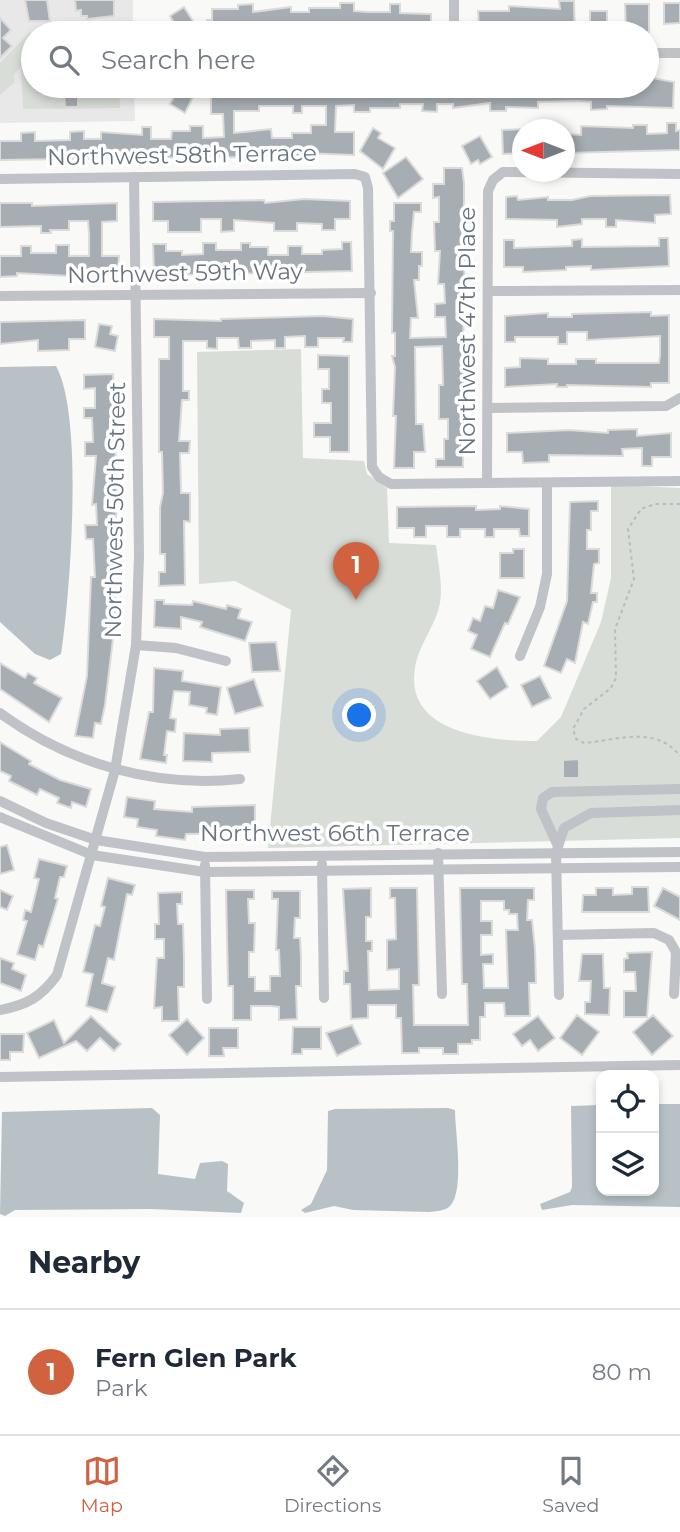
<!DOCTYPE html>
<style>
:root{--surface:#fff;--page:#f6f6f7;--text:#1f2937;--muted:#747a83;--line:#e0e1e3;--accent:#d06240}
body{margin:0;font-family:Montserrat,sans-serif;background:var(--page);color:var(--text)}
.controls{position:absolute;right:21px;bottom:21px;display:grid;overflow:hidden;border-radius:14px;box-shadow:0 4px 10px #0003}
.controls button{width:63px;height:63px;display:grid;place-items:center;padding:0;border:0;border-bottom:2px solid var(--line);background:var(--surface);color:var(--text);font:35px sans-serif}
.compass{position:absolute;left:512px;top:119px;width:63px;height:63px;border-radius:50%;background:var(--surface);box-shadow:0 4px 10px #0003;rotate:270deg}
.you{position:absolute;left:360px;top:716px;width:24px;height:24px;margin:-18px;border:5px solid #fff;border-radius:50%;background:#1a73e8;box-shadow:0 0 0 10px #1a73e833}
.badge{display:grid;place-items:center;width:46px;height:46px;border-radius:50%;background:var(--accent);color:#fff;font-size:23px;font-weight:700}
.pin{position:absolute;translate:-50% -58px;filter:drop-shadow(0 2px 4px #0008)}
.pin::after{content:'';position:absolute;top:37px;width:24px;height:21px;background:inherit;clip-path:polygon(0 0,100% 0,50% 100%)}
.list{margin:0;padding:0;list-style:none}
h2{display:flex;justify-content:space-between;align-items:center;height:91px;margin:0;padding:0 28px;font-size:30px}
h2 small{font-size:23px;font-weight:400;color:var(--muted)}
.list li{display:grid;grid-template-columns:46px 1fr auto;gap:21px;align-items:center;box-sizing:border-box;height:126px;padding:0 28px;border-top:2px solid var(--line)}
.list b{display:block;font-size:26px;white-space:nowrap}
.list p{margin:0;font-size:23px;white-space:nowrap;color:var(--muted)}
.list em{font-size:23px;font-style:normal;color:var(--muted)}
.icon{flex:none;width:38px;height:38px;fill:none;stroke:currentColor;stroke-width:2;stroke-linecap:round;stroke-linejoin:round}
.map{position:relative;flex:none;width:680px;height:1217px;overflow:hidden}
.search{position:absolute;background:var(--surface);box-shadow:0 4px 10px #0003;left:21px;right:21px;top:21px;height:77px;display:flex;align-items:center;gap:18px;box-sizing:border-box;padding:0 24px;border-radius:38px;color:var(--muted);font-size:26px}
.sheet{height:217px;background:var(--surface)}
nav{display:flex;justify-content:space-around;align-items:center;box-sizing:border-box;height:98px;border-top:2px solid var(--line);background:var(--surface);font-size:19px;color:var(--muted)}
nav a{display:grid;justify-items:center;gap:4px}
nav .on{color:var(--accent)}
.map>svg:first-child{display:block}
.built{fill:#e7e8e7}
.green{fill:#d9ddd7}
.water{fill:#b8c2c6}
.building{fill:#a7aeb3;stroke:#dbdbd9;stroke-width:2;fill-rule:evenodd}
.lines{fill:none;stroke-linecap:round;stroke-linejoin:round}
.path{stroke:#b9bcbf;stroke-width:2;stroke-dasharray:3.5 3.5;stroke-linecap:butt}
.minor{stroke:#bfc2c6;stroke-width:10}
.labels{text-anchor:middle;stroke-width:7;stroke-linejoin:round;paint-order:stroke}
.street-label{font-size:23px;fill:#67747f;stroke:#fff}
</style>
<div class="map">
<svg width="680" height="1217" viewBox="0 0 680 1217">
<rect width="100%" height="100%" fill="#f9f9f7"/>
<polygon class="built" points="0,0 133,0 133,33 33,33 33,86 134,86 135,121 0,123"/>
<g class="green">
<polygon points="30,32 33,35 33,86 119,86 120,108 23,109 21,67 14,74 15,82 0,95 0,63"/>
<path d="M301,349L303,458L364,461L367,474L387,488L389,543L436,545C438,563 443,584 440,603C436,625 418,646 415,668C404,734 491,741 537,741L561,717L601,622L611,578V485L680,488V838L268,848L291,610L235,581L199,584L197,352Z"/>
</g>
<g class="water">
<path d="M56,366C84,416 70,595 61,654L50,660L35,654L0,622V367Z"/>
<polygon points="654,1104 680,1104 680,1207 572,1205 542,1210 540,1204 570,1192 572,1187 571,1106 601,1105 601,1191 654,1191"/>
<polygon points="152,1108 160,1115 158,1174 195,1179 200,1163 222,1161 228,1164 227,1191 244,1203 241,1213 151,1209 15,1210 5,1216 0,1214 2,1112"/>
<path d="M448,1108L455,1110C455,1131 465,1191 450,1206C445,1211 437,1211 429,1212L353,1210L334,1206L305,1213L301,1210L311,1204L327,1170L328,1111L335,1109Z"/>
</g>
<g class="building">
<polygon points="25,0 47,0 50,21 29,21"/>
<polygon points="75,0 114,0 114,16 87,19 87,16 81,16 81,10 76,11"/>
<polygon points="559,1 574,1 575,33 479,32 478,11 509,11 509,6 560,9"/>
<polygon points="340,3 354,3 354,11 369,12 390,12 390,4 400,4 400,13 431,14 431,33 207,32 207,20 212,20 212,9 238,9 238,5 253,4 253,12 291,7 291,12 309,12 309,8 340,8"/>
<polygon points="664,3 680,3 680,23 664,24"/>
<polygon points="625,4 649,4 649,32 626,33"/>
<polygon points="184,7 195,24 180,33 170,16"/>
<rect x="590" y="11" width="17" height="20"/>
<polygon points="0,18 11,30 3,38 12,46 0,58"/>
<path d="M647,77L674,82L673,108L607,106V109L591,110V102L577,101L538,102V108L506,107V111H490V103L453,108V104H437V112L422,111L423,104H400V108H370V112H354V105L336,106L335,132H354V155L303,153V156L185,158L156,157V155H133V158L0,160V141H21V133L35,132V141L70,140V132L84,131V139H101V132L142,135V127H151V139H171L172,131H190V126H203V138L224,137L223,114H211V86H647ZM259,106H293V113H302V106H326V125H311V133H292V138H272L271,129L234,133V111H259Z"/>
<polygon points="180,86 195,93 185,113 170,104"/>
<polygon points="64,88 78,88 78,107 65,107"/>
<polygon points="667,123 676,123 676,131 680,130 680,150 566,153 566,134 581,135 581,126 633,128 633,125 647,125 647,134 667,133"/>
<polygon points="373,128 381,133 378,138 395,148 383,169 360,151"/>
<polygon points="522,129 522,153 503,154 502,130"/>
<polygon points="480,136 492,157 480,164 478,160 471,164 462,146"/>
<polygon points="406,157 423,179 398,198 383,173"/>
<polygon points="444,168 462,168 464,183 464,212 461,212 462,238 465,238 463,355 466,355 467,449 463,449 463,467 436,467 436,459 444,459 444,439 448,439 448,419 439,419 439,385 443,385 442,346 415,347 416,424 423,424 425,452 414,452 414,468 394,468 396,416 393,416 395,367 392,356 395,356 395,333 392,333 393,231 390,231 390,221 394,221 394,203 421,203 421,212 414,212 412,232 411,252 422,252 422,266 419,266 419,280 414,280 418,318 411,318 410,338 446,337 445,317 435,317 435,304 445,303 444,284 438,284 440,251 435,251 434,222 439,222 439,197 433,198 433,184 444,184"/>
<polygon points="670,195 671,214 655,215 655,223 616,220 616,227 606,227 606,219 582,219 582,224 557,227 557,220 506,219 506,197 517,196 518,200 548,197 548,200 572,200 590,196"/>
<polygon points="304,199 350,201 350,219 335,219 335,230 322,230 322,224 297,223 297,231 274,231 274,223 234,220 234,231 221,232 221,219 201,219 201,232 168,232 168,221 153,221 153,202 264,200 265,203"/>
<polygon points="0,203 32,203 32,206 117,203 117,221 102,222 102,256 119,256 118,274 69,276 17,273 17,276 0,277 0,256 21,256 21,246 31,246 31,253 56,253 56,245 69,245 69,256 89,256 89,233 88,221 69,221 69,230 50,230 51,233 41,233 41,226 0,227"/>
<polygon points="659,238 668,238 669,266 591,270 591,266 566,267 566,270 523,272 523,267 504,267 504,240 514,240 514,248 572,246 572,240 582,239 582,247 659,246"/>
<polygon points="342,242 351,242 352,271 172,275 172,271 154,271 153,244 166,244 166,251 182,251 182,255 203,254 203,243 216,243 216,250 241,250 241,243 250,243 250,247 268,247 268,255 288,255 288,246 302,246 302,254 322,254 322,250 342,249"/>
<polygon points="651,312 651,316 669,315 669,383 651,383 651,387 567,385 567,387 557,387 557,384 505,387 505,368 520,367 520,358 548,359 548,364 576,364 576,359 596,359 596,363 659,363 660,355 660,336 587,340 587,332 567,332 567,344 558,344 558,337 515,337 515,342 505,342 505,316 548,313 548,317 572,317 572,314"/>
<polygon points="324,316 353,319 352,342 343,342 344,338 318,338 318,347 305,347 305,336 285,337 285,348 275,348 275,340 251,341 251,348 239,348 238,338 217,338 217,349 207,348 207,341 183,341 183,391 189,391 189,400 182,400 179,441 190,441 189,453 180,453 181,493 190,493 190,522 184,521 185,585 159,586 159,572 165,572 165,554 160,554 160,507 163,493 162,452 159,452 159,359 169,359 169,337 154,337 154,319 221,321 221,319"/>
<polygon points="85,320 85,339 69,339 69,350 38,351 38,340 0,344 0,322"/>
<polygon points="99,324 112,326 110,334 118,336 115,351 95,347"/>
<polygon points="318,355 349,356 349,452 330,452 330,437 314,437 314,423 331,423 331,403 322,403 322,389 329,389 329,369 318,369"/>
<polygon points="113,374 117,498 112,586 116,586 115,622 105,705 101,724 95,723 93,738 75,736 87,676 91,577 95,577 93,539 86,539 85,525 97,525 96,504 92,505 96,456 85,456 85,442 93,442 92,418 84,418 84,408 95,408 95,388 84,389 84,375"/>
<polygon points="637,429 637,436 671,433 671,457 652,457 652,466 642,466 642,448 622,449 623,456 549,455 549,462 523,463 522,452 507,452 507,433 569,430 608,433 608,430"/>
<polygon points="598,501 598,511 591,511 591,530 587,530 587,549 599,549 599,563 594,564 591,593 597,593 597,602 593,602 588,624 583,622 575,663 567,659 561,673 544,666 567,601 570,502"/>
<polygon points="476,506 476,510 500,509 500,506 529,509 529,536 520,536 519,529 494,529 494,537 485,537 485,529 460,529 460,537 447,537 447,526 426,526 426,537 414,537 414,528 397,528 397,507"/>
<polygon points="513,549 524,549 524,578 500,578 500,553 513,553"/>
<polygon points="498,590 520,597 508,624 505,623 490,657 471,649 477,635 468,631 473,618 480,621 485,606 493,608"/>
<polygon points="155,600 164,600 164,604 192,605 193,601 226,609 227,605 241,609 238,618 252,622 245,641 200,627 202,622 181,617 181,629 154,627"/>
<polygon points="276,642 280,671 252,672 249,643"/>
<polygon points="0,663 25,678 28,673 37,678 34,683 62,698 49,722 0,689"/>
<polygon points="497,667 508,687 490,699 477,681"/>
<polygon points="154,668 183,671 182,681 221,687 217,715 206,713 207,708 189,705 190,692 174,691 170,718 176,719 175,732 167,731 164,755 167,755 166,763 140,759 149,712 153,712"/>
<polygon points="540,676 551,698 532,707 521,685"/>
<polygon points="254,679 263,706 235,714 227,688"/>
<polygon points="249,728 250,752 212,753 212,762 183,761 184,733 220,735 220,729"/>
<polygon points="0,742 31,761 29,764 60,780 91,789 86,807 72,802 71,808 57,803 59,798 40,789 37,795 9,781 11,776 0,771"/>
<polygon points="579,759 579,778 563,778 563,760"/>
<polygon points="127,797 155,801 154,809 192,812 192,807 255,805 255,833 186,834 185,840 156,836 157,830 137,827 138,819 124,817"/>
<polygon points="7,845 14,870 0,874 0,847"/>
<polygon points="39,859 67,866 64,877 60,877 55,898 58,899 43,947 39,945 35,960 17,954 27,921 23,920 25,910 31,912 39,879 34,878"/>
<polygon points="108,878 135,885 132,895 127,894 114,960 108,958 102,983 115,987 107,1012 86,1006 93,974 83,972 95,925 100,926 105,907 101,906"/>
<polygon points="632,887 648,887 649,912 582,912 583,895 596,895 596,888 613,888 613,895 632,894"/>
<path d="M371,888V917H366V941H372V951H368L369,990L399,989V969L387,970V940L396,939L395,898H390V888H417L419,985H413L414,1025H468L467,984H462L460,888H534V900H528L527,920H532L535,949L536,983H529L530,1016H505L504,1003H485V1017H480V1040H472V1044H458V1054H443V1048H419V1053H402L401,1018H396V1005H368V1018L351,1019L350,984H344V971H348L343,889ZM481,901H504V910H509V914H517L518,930H506L508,988H484L483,964H493V954L481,955V935H492V921H481Z"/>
<polygon points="663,888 680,897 680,920 654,906"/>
<polygon points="0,890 13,896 7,910 0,907"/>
<polygon points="226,890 254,890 254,899 248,899 249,923 255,923 254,952 249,952 249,977 255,977 255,991 270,991 270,976 280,976 279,950 276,950 278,899 272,899 272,891 300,891 300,918 295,918 294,938 300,938 301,957 301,986 296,986 297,1019 279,1020 279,1007 271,1006 251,1006 251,1020 233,1020 233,986 228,986"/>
<polygon points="182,892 182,904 177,904 178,924 183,924 184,958 184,987 178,987 179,1021 162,1021 162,1007 154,1008 157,958 164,958 164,939 155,939 155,924 159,924 158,893"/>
<polygon points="652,952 647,1017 624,1017 624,991 636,991 635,972 624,972 624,959 628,958 627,953"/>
<polygon points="582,954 603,954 604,988 610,988 609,1015 585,1014 585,1002 590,1002 591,981 579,981"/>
<polygon points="0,958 14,963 12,969 26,975 21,991 0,983"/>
<polygon points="577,1015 599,1032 582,1055 560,1038"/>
<polygon points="653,1015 673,1036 652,1055 633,1032"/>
<polygon points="91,1016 121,1044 114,1051 100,1038 87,1051 76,1041 39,1058 27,1033 54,1020 64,1043"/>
<polygon points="538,1016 555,1038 538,1051 530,1040 522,1046 513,1034"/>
<polygon points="187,1019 204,1038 187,1055 169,1035"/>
<polygon points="352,1025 361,1044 337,1056 326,1033"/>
<polygon points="293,1027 321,1027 321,1049 302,1049 302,1054 292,1054"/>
<polygon points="209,1028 238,1028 238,1048 223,1048 224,1056 209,1056"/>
<polygon points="0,1034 24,1034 23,1052 10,1052 10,1060 0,1060"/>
</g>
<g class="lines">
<path class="path" d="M680,504H655L641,509L628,529L634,579L615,629L616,678L611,688L584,709L573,729L576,739L584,743C618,740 656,725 680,756"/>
<g class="minor">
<polyline points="454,0 454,33"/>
<polyline points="647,53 680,53"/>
<polyline points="0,179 355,174 365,177 368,188 372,467 379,477 391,484 680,481"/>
<polyline points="488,291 680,290"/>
<polyline points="0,296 371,293"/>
<polyline points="489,408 666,406 680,398"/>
<polyline points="487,483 488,191 493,180 503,172 680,174"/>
<polyline points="136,645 176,648 226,661"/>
<polyline points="520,656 540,607 547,574 547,483"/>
<path d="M0,713C70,764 154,788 240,779"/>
<polyline points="0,801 46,823 96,840 205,857 680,852"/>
<polyline points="0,817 92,855 205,872 680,867"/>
<polyline points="557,844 541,809 543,798 552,792 680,789"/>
<polyline points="438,853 442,994"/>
<polyline points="322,864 324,998"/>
<polyline points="205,865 207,999"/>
<polyline points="559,935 654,933 669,940 676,952 674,994"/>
<polyline points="559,995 556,853 564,828 591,813 680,810"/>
<path d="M0,1010C27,1005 41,997 57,975L115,770L136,645L139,555L134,177"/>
<polyline points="0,1077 680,1065"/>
</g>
</g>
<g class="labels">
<g class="street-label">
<text transform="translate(182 155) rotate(-1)" y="8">Northwest 58th Terrace</text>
<text transform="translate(185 273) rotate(-1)" y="8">Northwest 59th Way</text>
<text transform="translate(467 331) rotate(-90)" y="8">Northwest 47th Place</text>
<text transform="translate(115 510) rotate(-89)" y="8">Northwest 50th Street</text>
<text x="335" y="841">Northwest 66th Terrace</text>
</g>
</g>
</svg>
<div class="controls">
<button><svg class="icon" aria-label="locate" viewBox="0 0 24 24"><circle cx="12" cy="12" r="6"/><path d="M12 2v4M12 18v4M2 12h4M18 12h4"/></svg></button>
<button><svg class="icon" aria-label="layers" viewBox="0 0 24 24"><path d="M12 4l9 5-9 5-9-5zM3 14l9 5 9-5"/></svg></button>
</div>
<svg class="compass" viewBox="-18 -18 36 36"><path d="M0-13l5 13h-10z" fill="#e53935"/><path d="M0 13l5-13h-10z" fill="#747a83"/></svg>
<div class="you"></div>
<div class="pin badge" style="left:356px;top:600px">1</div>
<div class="search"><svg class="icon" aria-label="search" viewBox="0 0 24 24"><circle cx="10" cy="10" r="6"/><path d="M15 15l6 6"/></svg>Search here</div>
</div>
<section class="sheet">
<h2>Nearby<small></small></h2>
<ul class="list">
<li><span class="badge">1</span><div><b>Fern Glen Park</b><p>Park</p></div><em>80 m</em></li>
</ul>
</section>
<nav>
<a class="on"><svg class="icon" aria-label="map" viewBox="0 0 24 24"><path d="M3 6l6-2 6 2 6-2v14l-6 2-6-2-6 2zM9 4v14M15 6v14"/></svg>Map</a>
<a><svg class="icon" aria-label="directions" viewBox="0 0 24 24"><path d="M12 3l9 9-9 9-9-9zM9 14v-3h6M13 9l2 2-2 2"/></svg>Directions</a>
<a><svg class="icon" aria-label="saved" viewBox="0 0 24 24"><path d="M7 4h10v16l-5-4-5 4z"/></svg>Saved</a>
</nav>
